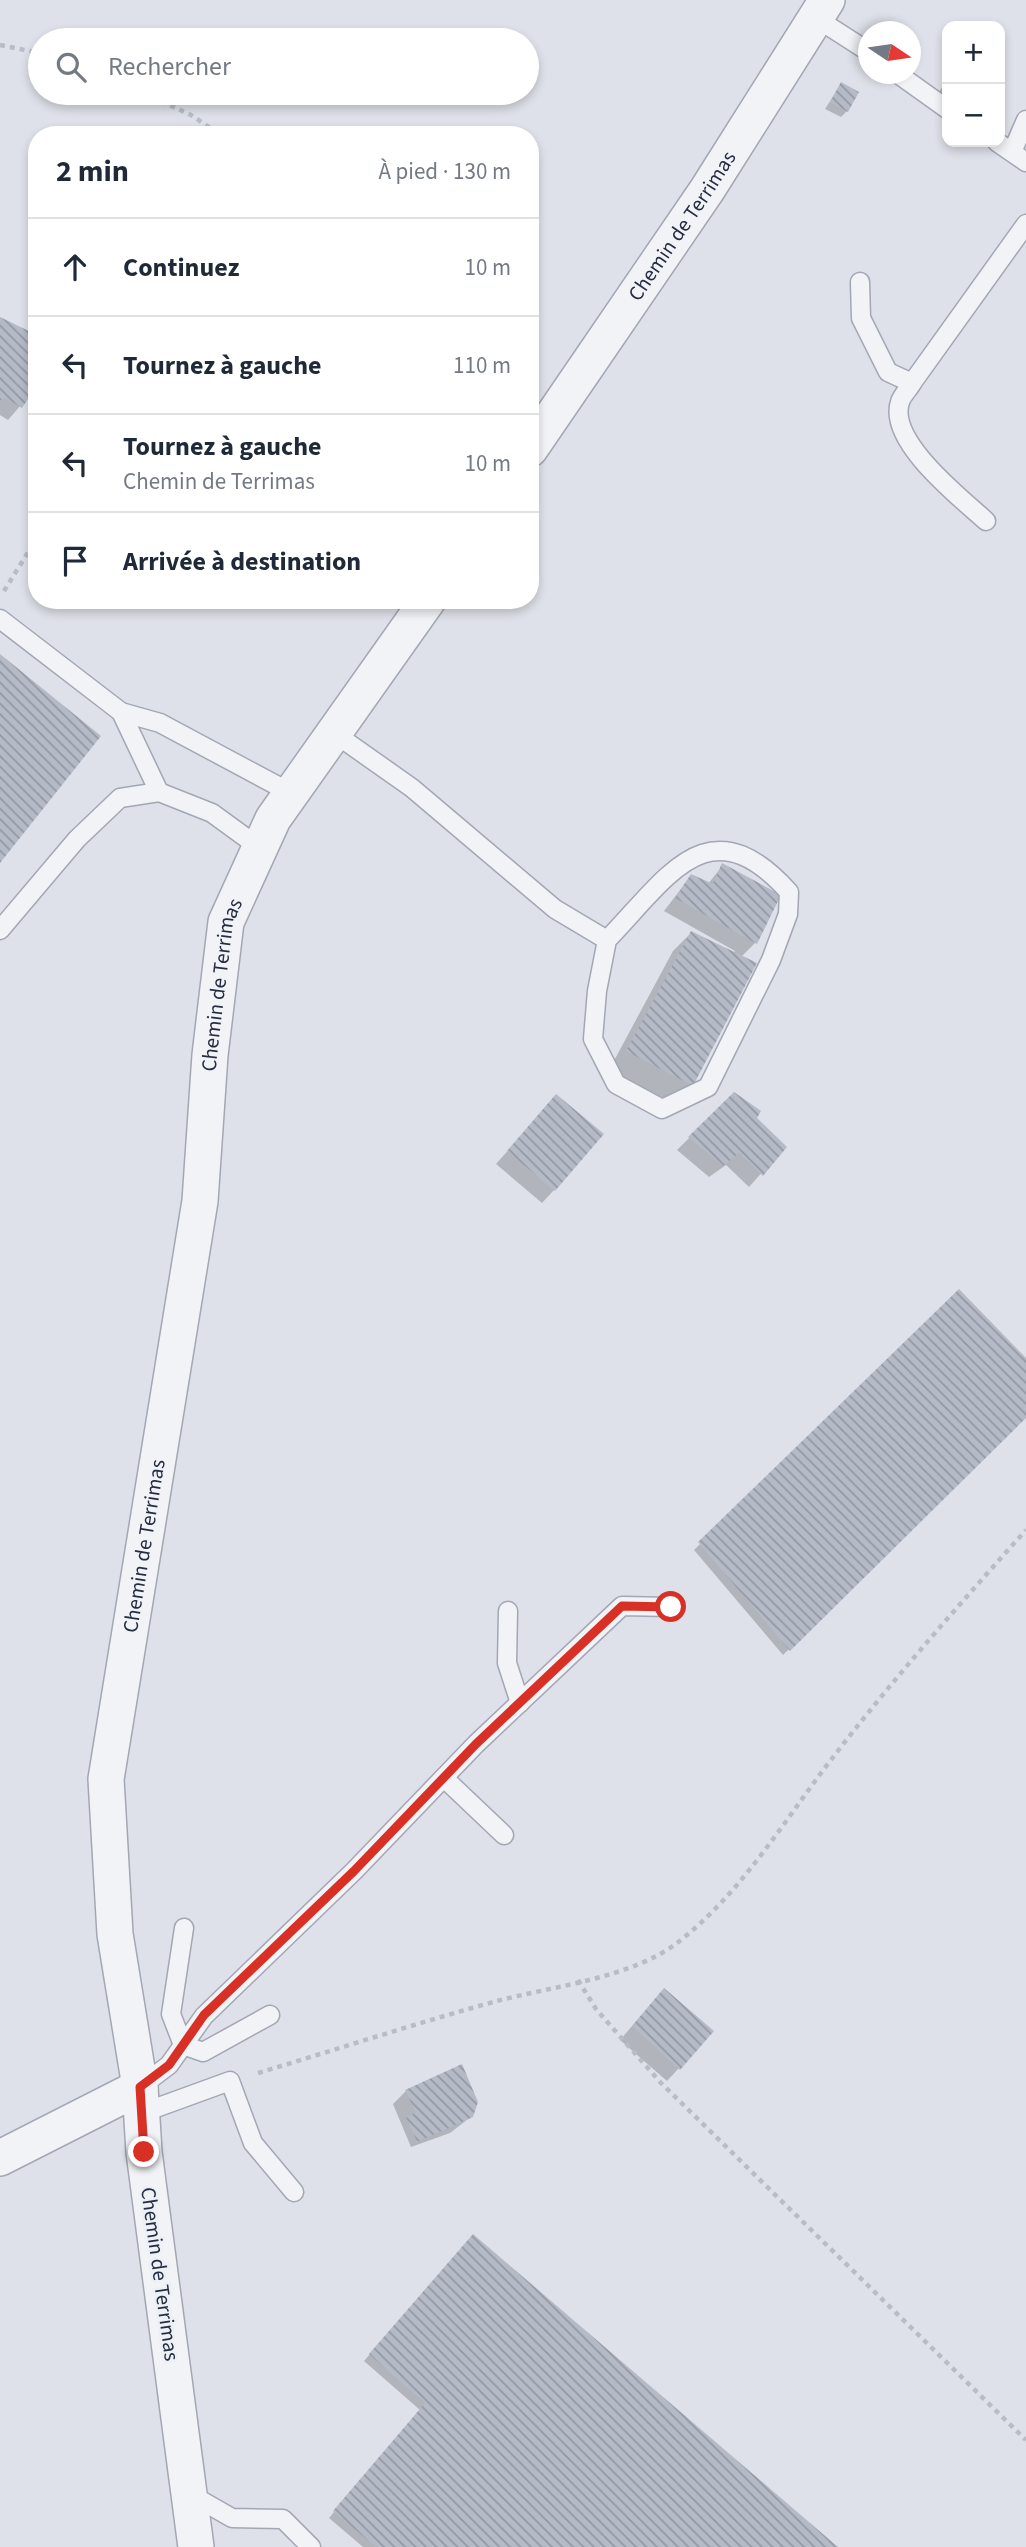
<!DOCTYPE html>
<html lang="fr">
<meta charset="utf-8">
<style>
:root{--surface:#fff;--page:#f2f2f3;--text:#1f2937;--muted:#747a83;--line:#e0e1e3}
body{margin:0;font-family:"Source Sans 3",sans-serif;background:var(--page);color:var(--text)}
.controls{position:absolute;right:21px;top:21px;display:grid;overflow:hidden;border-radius:14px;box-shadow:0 4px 10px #0003}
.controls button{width:63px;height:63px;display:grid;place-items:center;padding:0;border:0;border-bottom:2px solid var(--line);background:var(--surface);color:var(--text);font:35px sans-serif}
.compass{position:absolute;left:858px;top:21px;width:63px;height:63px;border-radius:50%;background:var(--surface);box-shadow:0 4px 10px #0003;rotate:103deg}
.stop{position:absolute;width:21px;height:21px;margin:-16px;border:5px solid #d93025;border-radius:50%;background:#fff}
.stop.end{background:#d93025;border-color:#fff;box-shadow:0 2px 7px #0008}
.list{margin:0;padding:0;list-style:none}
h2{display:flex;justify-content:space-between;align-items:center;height:91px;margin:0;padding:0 28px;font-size:30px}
h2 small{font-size:23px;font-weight:400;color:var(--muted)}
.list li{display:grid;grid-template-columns:46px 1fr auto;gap:21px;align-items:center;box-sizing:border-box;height:98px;padding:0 28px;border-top:2px solid var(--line)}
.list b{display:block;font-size:26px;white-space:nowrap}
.list p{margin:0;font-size:23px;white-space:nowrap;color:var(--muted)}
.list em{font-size:23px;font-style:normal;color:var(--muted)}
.icon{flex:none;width:38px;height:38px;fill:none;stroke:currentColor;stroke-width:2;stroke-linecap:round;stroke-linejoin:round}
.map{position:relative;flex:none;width:1026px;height:2547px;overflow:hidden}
.search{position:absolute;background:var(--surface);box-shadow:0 4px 10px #0003;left:28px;top:28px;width:511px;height:77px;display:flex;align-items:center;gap:18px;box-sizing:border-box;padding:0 24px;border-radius:38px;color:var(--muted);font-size:26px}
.panel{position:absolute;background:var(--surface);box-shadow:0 4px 10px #0003;left:28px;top:126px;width:511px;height:483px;border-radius:28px}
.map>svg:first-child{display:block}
.shadow{fill:#0003}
.building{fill:url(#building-back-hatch)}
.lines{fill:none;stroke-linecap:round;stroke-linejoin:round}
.service-casing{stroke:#a3a7b4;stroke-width:21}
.minor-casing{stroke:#a3a7b4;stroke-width:38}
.path{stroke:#b8bcc4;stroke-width:4.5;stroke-dasharray:5 5;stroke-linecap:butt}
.service{stroke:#f1f3f7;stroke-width:18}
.minor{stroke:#f1f3f7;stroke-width:35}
.route{stroke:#d93025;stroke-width:9}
.labels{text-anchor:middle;stroke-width:6;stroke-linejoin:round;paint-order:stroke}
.street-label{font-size:21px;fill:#252d42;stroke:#edf1f6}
</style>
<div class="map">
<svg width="1026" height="2547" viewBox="0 0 1026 2547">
<defs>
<pattern id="building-back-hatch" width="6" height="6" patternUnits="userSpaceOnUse" patternTransform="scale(1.75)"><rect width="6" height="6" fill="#b5bac7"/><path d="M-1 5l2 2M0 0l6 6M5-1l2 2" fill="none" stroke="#9398a3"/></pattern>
</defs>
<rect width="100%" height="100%" fill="#dee1e9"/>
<g class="shadow">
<polygon points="947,81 947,102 937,94"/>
<polygon points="841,84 847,111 841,117 825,109"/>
<polygon points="0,318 37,344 37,404 27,398 8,420 0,415"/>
<polygon points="723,865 755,943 741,957 691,1085 673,1103 609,1070 673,951 691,933 734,953 735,951 664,911 691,876 708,884"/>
<polygon points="734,1094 784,1148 749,1187 726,1165 709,1177 677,1150"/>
<polygon points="556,1096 554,1190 542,1203 496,1164"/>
<polygon points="959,1291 1026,1361 1026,1415 783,1655 694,1550"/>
<polygon points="652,2003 679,2068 667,2081 620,2040"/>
<polygon points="406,2091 472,2116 450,2133 411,2147 393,2104"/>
<polygon points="467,2243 835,2547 363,2547 329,2518 420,2410 364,2361"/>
</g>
<g class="building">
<polygon points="841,82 859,92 848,112 830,102"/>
<polygon points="0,317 37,335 37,385 22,408 5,398 0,400"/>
<polygon points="0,654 101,736 0,863"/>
<polygon points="722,863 781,895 757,944 675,898 691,874 713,884"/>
<polygon points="691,931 757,963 693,1086 626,1051"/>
<polygon points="734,1092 761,1111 757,1118 787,1147 763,1176 739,1153 723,1166 688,1137"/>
<polygon points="556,1094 604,1134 555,1191 507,1151"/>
<polygon points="959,1289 1026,1358 1026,1418 790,1651 698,1542"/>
<polygon points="664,1988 714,2031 680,2070 632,2026"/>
<polygon points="462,2064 478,2102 473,2117 417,2142 406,2117 416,2113 405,2090"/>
<polygon points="473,2234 838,2547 376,2547 333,2511 425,2403 369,2354"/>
</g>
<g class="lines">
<defs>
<g id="service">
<polyline points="816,18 869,52"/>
<polyline points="898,74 947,109"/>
<polyline points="997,142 1026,162"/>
<polyline points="1012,152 1026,120"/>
<polyline points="860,282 861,318 888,372 912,383 1026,224"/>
<path d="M912,383C909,389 902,395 900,402C887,441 961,498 986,521"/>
<polyline points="0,619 121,712 159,792"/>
<polyline points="121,712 160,723 291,793"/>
<path d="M334,733L412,788L555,909L607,940L597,991L593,1039L616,1084L662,1109L708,1087L771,960L788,914L789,892C709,803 668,877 607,940"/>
<polyline points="0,930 77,839 120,798 159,792 212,813 260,848"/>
<polyline points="508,1611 507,1663 520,1703"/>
<polyline points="444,1778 504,1835"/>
<polyline points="184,1928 171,2014 183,2045 203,2052 270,2015"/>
<polyline points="140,2087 169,2065 204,2016 354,1871 476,1744 622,1606 671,1607"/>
<polyline points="142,2113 230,2081 253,2143 294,2192"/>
<polyline points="190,2494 232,2518 283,2519 311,2547"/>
</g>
<g id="minor">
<path id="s1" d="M530,449L707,190L827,0"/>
<polyline points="0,2158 140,2087"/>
<path id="s2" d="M196,2547L144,2152L140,2087L115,1934L106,1779L200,1201L210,1055L226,922L273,819L428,600"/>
</g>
</defs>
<use href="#service" class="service-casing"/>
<use href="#minor" class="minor-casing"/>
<g class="path">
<polyline points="0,45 40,53"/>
<polyline points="143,93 191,115 221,135"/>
<polyline points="4,591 37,538"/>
<polyline points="578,1980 596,2009 661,2083 1026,2440"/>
<path d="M258,2073C338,2049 417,2023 497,2001C554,1986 631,1978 677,1943C738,1896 779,1829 824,1769C887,1686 957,1607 1026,1530"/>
</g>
<use href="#service" class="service"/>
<use href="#minor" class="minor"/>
</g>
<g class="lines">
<polyline class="route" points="144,2152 140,2087 169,2065 204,2015 354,1871 476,1744 622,1606 671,1607"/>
</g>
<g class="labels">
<g class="street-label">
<text dy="7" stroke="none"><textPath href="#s1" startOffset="270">Chemin de Terrimas</textPath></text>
<text dy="7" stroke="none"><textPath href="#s2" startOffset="1577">Chemin de Terrimas</textPath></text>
<text dy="7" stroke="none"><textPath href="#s2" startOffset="1010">Chemin de Terrimas</textPath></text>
<text transform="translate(160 2274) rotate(82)" y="7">Chemin de Terrimas</text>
</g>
</g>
</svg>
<div class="controls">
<button>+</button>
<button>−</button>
</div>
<svg class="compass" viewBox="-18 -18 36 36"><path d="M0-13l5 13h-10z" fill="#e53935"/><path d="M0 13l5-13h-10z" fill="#747a83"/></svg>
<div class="stop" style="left:671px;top:1607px"></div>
<div class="stop end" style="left:144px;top:2152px"></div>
<div class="search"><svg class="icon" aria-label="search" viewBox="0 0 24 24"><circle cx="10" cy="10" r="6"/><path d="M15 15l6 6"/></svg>Rechercher</div>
<section class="panel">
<h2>2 min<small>À pied · 130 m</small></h2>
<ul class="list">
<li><svg class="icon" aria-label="ahead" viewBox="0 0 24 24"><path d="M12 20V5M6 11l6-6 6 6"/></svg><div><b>Continuez</b></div><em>10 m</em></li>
<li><svg class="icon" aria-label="left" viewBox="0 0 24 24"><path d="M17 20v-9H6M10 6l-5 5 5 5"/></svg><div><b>Tournez à gauche</b></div><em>110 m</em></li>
<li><svg class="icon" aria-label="left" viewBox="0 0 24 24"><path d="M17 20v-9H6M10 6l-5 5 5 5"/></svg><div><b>Tournez à gauche</b><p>Chemin de Terrimas</p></div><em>10 m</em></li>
<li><svg class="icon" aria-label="arrive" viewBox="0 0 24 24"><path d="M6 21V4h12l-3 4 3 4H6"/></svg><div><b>Arrivée à destination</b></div></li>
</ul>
</section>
</div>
